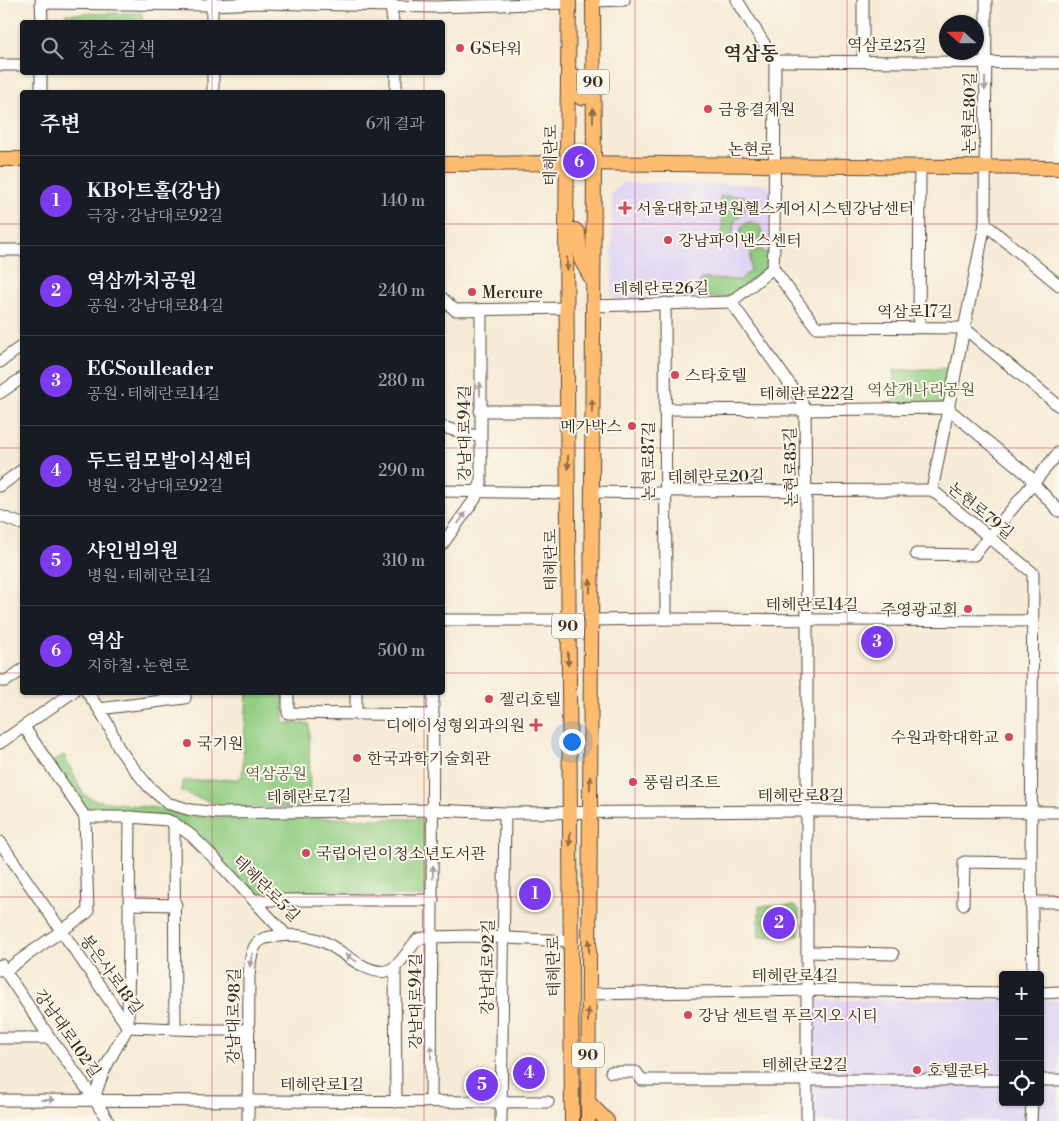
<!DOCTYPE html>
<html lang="ko">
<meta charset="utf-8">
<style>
:root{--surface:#171b24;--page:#20242c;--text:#f1f3f6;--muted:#9ea1a6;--line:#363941;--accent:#7c3aed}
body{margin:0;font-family:"Libre Bodoni","Noto Serif KR",serif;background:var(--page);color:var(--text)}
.controls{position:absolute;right:15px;bottom:15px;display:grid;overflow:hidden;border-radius:5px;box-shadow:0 1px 4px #0004}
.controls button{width:45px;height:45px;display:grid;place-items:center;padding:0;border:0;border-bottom:1px solid var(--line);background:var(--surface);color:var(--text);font:25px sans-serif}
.compass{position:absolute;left:939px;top:15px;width:45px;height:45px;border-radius:50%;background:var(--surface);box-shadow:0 1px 4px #0004;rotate:291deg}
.you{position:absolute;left:571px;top:741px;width:18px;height:18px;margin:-12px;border:4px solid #fff;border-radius:50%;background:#1a73e8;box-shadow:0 0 0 8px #1a73e833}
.badge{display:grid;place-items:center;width:32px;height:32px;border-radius:50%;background:var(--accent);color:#fff;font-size:16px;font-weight:700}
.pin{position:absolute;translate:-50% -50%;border:2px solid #fff;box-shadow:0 1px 5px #0006}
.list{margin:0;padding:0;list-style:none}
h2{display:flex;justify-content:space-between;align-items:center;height:65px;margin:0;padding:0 20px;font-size:21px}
h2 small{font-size:16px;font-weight:400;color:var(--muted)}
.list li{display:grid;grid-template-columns:32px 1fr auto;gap:15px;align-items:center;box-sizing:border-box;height:90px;padding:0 20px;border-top:1px solid var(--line)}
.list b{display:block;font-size:19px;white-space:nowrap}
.list p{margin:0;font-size:16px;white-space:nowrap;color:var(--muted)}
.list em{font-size:16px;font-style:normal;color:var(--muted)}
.icon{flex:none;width:28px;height:28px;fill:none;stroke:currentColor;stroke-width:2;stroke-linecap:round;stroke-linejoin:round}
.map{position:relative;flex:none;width:1059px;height:1121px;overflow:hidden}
.search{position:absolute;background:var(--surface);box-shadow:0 1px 4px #0004;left:20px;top:20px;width:425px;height:55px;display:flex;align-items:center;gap:12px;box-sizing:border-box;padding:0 18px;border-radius:5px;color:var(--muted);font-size:19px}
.panel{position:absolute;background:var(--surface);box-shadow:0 1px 4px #0004;left:20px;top:90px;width:425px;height:605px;border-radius:5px}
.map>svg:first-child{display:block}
.built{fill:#e0d4f4}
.green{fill:#92cd82;stroke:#667c50}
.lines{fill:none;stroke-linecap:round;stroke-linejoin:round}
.minor-casing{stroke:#57473a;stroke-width:13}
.major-casing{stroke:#57473a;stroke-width:16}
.minor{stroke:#fff;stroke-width:11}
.major{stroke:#febc70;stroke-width:14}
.oneway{fill:#a79f9a}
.oneway2{fill:#936c43}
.grid{fill:none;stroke:#d1495b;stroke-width:1;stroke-opacity:0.55}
.poi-dot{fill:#d1495b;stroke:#fbf7ec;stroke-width:2}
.labels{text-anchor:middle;stroke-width:4;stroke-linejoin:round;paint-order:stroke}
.shield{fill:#fbf7ec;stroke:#75685c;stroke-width:1}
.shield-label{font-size:15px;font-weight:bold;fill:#3b2a1e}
.street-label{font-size:16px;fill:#3b2a1e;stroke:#fbf7ec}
.poi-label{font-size:16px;fill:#3b2a1e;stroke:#fbf7ec;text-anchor:start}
.park-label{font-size:16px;fill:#555b3c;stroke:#fbf7ec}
.quarter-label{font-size:19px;font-weight:bold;fill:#3b2a1e;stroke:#fbf7ec}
</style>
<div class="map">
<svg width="1059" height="1121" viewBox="0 0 1059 1121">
<rect width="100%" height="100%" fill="#fbf7ec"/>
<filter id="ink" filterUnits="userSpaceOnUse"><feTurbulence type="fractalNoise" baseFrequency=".02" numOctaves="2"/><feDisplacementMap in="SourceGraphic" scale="10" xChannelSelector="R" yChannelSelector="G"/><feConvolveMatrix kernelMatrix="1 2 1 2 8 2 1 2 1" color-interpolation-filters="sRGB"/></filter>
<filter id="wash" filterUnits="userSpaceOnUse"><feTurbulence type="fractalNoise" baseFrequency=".0096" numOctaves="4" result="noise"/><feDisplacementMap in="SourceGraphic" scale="20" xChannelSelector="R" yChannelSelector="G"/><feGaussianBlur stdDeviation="1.12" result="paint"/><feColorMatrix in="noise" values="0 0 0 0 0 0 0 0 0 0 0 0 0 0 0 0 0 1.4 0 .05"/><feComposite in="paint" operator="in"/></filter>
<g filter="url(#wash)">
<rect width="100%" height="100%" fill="#f6ebd6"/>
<g class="built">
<polygon points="622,183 765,184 770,189 769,268 732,299 619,302 612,296 612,193"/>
<polygon points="812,1000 1003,1000 1003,1102 1040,1102 1040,1000 1059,1000 1059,1121 813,1121"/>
</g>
<g class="green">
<polygon points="142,13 142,22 66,22 66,14"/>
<polygon points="720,196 745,196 744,213 735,220 731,241 722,241 722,216 728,215 728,206 726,204 720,205"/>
<circle cx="751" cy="233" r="11"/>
<polygon points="754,250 762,250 767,253 767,266 730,297 703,298 700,295 700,279 740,280 750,271 751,253"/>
<polygon points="952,368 945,408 894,407 894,370"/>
<polygon points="247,693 284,693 284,723 309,724 310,808 225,807 182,792 182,781 237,779 242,777"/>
<polygon points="64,755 83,794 94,800 162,809 190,817 427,819 427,896 253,896 167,816 87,814 51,762"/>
<polygon points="759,906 794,906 799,910 799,936 759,937"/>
</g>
</g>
<g filter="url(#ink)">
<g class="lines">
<defs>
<g id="minor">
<polyline points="41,0 42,22"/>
<polyline points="212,0 212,22"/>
<polyline points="390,0 393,22"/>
<polyline points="593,1 624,0"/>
<polyline points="42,3 212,5 260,3 434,7 569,3"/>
<polyline points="775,61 1059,63"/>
<polyline points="863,61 863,0"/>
<polyline points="0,65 22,65"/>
<polyline points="41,92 41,72"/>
<polyline points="213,92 213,72"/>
<polyline points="396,92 396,72"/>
<polyline points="985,224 1059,285"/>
<polyline points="0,250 22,250"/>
<polyline points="773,268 816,327 964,328 1059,406"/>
<polyline points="442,298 455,310 567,308"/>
<polyline points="731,302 801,400 805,410 807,620 807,1121"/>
<polyline points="731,302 773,268 774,245 775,61 737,0"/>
<polyline points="665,303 666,619"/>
<polyline points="592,306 731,302"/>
<polyline points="919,327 920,166"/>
<polyline points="0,362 22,346"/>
<polyline points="0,393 22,378"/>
<polyline points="665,409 805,410 947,408 1029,476 1033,483 1059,511"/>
<polyline points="480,411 567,411"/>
<polyline points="442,427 480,437"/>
<polyline points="0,486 22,470"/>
<polyline points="932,490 1033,573 1031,863 1033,975"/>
<polyline points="932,490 985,224 986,0"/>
<polyline points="442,491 568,493"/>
<polyline points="591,492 661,493 665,491 932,490"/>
<polyline points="0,516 22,524"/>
<polyline points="442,545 475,499 481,483 481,310"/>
<polyline points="916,554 974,555 1059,452"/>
<polyline points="442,620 568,620"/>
<polyline points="590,620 666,619 1033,621"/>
<polyline points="0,681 6,681 22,670"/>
<polyline points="87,692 99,709 185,698 185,692"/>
<polyline points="288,692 288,713 433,715"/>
<polyline points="356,692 356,714"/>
<polyline points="99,709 109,726 118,747 128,761 148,786 167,803 191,810 218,813 433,810 505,813 808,811 1059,812"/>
<polyline points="24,727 85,817"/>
<polyline points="0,743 73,692"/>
<polyline points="85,817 130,817 167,820 174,823 192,836 218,862 286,935"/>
<polyline points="174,823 175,1029"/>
<polyline points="0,842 128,1027 203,1030 249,1030"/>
<polyline points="254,900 433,900"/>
<polyline points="1032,902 1059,902"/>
<polyline points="129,904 176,905"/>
<polyline points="963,904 964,862 1031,863"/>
<polyline points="807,952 893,954"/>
<polyline points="1,965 50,1038 95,1100 108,1121"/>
<polyline points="395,967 396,1102"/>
<polyline points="0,970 9,968 88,912 85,817"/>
<polyline points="1040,993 1059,992"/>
<polyline points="588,994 807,990 1003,993"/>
<polyline points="0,1038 50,1038"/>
<polyline points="611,1072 636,1072 642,1080 1003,1080"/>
<polyline points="1040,1080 1059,1080"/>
<polyline points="0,1100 548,1102"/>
<path d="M95,1100C98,1076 116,1048 128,1027L130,817"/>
<polyline points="431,1101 433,692"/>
<path d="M248,1121L249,977C250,965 250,944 263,939C267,937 273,937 278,936C293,934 310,936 324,942C342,950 366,975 386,971C400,968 408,949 418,939L432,937L469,936L570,941"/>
<polyline points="501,1121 505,813"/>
<polyline points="1031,1121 1032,1102"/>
</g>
<g id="major">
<polyline points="569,0 566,230 572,1121"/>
<path d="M575,76C575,84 575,92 581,98L588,96L593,89"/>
<polyline points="0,159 22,159"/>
<polyline points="442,164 567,163 1059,168"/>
<polyline points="566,230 575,230 578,233 581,260 592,280"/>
<polyline points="588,1102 607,1121"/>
<polyline points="588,1121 594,164 593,0"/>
</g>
</defs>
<use href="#minor" class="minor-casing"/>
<use href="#major" class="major-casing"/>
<use href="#minor" class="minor"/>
<use href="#major" class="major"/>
</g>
<defs><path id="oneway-solid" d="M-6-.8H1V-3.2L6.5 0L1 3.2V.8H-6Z" transform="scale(1.25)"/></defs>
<g class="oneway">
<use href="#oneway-solid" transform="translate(985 84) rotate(91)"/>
<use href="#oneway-solid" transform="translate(480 389) rotate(-90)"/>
<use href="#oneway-solid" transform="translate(462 518) rotate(-55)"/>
<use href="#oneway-solid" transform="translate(433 872) rotate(-89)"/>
<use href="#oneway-solid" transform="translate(351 958) rotate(-148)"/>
<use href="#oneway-solid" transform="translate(251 960) rotate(101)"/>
<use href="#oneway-solid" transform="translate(431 1052) rotate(-90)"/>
<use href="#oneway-solid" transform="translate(48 1100)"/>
</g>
<g class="oneway2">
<use href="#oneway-solid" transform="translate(593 115) rotate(-90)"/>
<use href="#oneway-solid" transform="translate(567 264) rotate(90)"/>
<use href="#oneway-solid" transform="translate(592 406) rotate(-90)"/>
<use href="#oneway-solid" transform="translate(568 462) rotate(90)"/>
<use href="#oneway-solid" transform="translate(590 586) rotate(-90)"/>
<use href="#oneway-solid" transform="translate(568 659) rotate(89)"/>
<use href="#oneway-solid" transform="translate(590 783) rotate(-89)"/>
<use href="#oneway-solid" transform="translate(570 839) rotate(90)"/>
<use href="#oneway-solid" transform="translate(589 946) rotate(-90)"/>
<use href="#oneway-solid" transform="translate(588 1015) rotate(-90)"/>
</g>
</g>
<path class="grid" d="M212,0V22M424,0V22M635,0V1121M847,0V1121M212,72V92M424,72V92M0,224H22M442,224H1059M0,448H22M442,448H1059M0,673H22M442,673H1059M212,692V1121M424,692V1121M0,897H1059"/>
<g class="poi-dot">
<circle cx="460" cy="48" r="5"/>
<circle cx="708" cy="109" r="5"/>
<path d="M622.5 200.5h5v5h5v5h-5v5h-5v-5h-5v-5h5z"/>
<circle cx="668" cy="240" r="5"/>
<circle cx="472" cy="292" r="5"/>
<circle cx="675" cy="375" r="5"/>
<circle cx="632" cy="426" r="5"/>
<circle cx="968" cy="609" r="5"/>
<circle cx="489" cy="699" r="5"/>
<path d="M533.5 717.5h5v5h5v5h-5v5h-5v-5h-5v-5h5z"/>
<circle cx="1009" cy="737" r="5"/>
<circle cx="187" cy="743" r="5"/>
<circle cx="357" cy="758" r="5"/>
<circle cx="633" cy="782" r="5"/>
<circle cx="306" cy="853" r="5"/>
<circle cx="688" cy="1015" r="5"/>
<circle cx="917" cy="1070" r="5"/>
</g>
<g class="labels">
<g class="shield">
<rect x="577" y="69.5" width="32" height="25" rx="4"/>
<rect x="552" y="613.5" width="32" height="25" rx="4"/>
<rect x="572" y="1042.5" width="32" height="25" rx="4"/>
</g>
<g class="shield-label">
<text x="593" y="87">90</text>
<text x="568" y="631">90</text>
<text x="588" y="1060">90</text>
</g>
<g class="street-label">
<text transform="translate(887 45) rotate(1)" y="6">역삼로25길</text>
<text transform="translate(969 113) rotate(-89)" y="6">논현로80길</text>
<text transform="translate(751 149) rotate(1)" y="6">논현로</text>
<text transform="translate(550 155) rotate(-89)" y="6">테헤란로</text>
<text transform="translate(661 288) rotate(-1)" y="6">테헤란로26길</text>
<text x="915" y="317">역삼로17길</text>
<text x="807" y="399">테헤란로22길</text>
<text transform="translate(464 433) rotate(-90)" y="6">강남대로94길</text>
<text transform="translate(648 461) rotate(-90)" y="6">논현로87길</text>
<text transform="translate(790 467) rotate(-91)" y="6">논현로85길</text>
<text transform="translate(716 476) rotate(-1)" y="6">테헤란로20길</text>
<text transform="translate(981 510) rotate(39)" y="6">논현로79길</text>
<text transform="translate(550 560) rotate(-90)" y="6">테헤란로</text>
<text x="812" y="610">테헤란로14길</text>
<text x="801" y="801">테헤란로8길</text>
<text transform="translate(309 796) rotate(-1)" y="6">테헤란로7길</text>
<text transform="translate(267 888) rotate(45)" y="6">테헤란로5길</text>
<text transform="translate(553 966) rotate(-91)" y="6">테헤란로</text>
<text transform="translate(487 967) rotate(-89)" y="6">강남대로92길</text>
<text transform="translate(112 974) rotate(54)" y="6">봉은사로18길</text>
<text x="795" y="981">테헤란로4길</text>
<text transform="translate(415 1001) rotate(-90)" y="6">강남대로94길</text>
<text transform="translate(233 1016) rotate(-89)" y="6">강남대로98길</text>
<text transform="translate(68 1033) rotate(55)" y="6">강남대로102길</text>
<text x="805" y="1070">테헤란로2길</text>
<text x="322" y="1090">테헤란로1길</text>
</g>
<g class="poi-label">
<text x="470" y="54">GS타워</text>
<text x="718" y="115">금융결제원</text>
<text x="636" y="214">서울대학교병원헬스케어시스템강남센터</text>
<text x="678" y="246">강남파이낸스센터</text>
<text x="482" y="298">Mercure</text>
<text x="685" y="381">스타호텔</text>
<text x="622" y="432" text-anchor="end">메가박스</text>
<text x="958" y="615" text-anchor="end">주영광교회</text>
<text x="499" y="705">젤리호텔</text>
<text x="525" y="731" text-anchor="end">디에이성형외과의원</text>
<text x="999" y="743" text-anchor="end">수원과학대학교</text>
<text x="197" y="749">국기원</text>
<text x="367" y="764">한국과학기술회관</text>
<text x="643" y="788">풍림리조트</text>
<text x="316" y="859">국립어린이청소년도서관</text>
<text x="698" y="1021">강남 센트럴 푸르지오 시티</text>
<text x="927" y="1076">호텔쿤타</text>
</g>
<g class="park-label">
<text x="921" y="395">역삼개나리공원</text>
<text x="276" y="779">역삼공원</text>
</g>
<g class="quarter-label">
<text x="751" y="60">역삼동</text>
</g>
</g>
</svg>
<div class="controls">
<button>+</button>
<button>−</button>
<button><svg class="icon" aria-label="locate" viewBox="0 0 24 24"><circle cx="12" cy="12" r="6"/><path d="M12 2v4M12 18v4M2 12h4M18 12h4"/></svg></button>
</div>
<svg class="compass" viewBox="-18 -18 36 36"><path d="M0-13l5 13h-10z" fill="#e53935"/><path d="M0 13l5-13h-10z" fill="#9ea1a6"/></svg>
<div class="you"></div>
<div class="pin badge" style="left:535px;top:894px">1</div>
<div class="pin badge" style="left:779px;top:923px">2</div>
<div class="pin badge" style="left:877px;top:642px">3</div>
<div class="pin badge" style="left:529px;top:1073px">4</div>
<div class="pin badge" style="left:482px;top:1085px">5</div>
<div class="pin badge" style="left:579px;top:162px">6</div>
<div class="search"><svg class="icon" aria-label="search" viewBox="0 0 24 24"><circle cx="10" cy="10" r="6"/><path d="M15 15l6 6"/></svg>장소 검색</div>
<section class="panel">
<h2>주변<small>6개 결과</small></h2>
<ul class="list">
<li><span class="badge">1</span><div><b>KB아트홀(강남)</b><p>극장 · 강남대로92길</p></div><em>140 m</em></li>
<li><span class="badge">2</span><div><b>역삼까치공원</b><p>공원 · 강남대로84길</p></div><em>240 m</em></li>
<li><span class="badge">3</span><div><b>EGSoulleader</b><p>공원 · 테헤란로14길</p></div><em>280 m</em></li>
<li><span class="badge">4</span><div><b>두드림모발이식센터</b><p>병원 · 강남대로92길</p></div><em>290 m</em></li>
<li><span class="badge">5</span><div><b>샤인빔의원</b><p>병원 · 테헤란로1길</p></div><em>310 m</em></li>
<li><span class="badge">6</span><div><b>역삼</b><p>지하철 · 논현로</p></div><em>500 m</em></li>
</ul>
</section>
</div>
